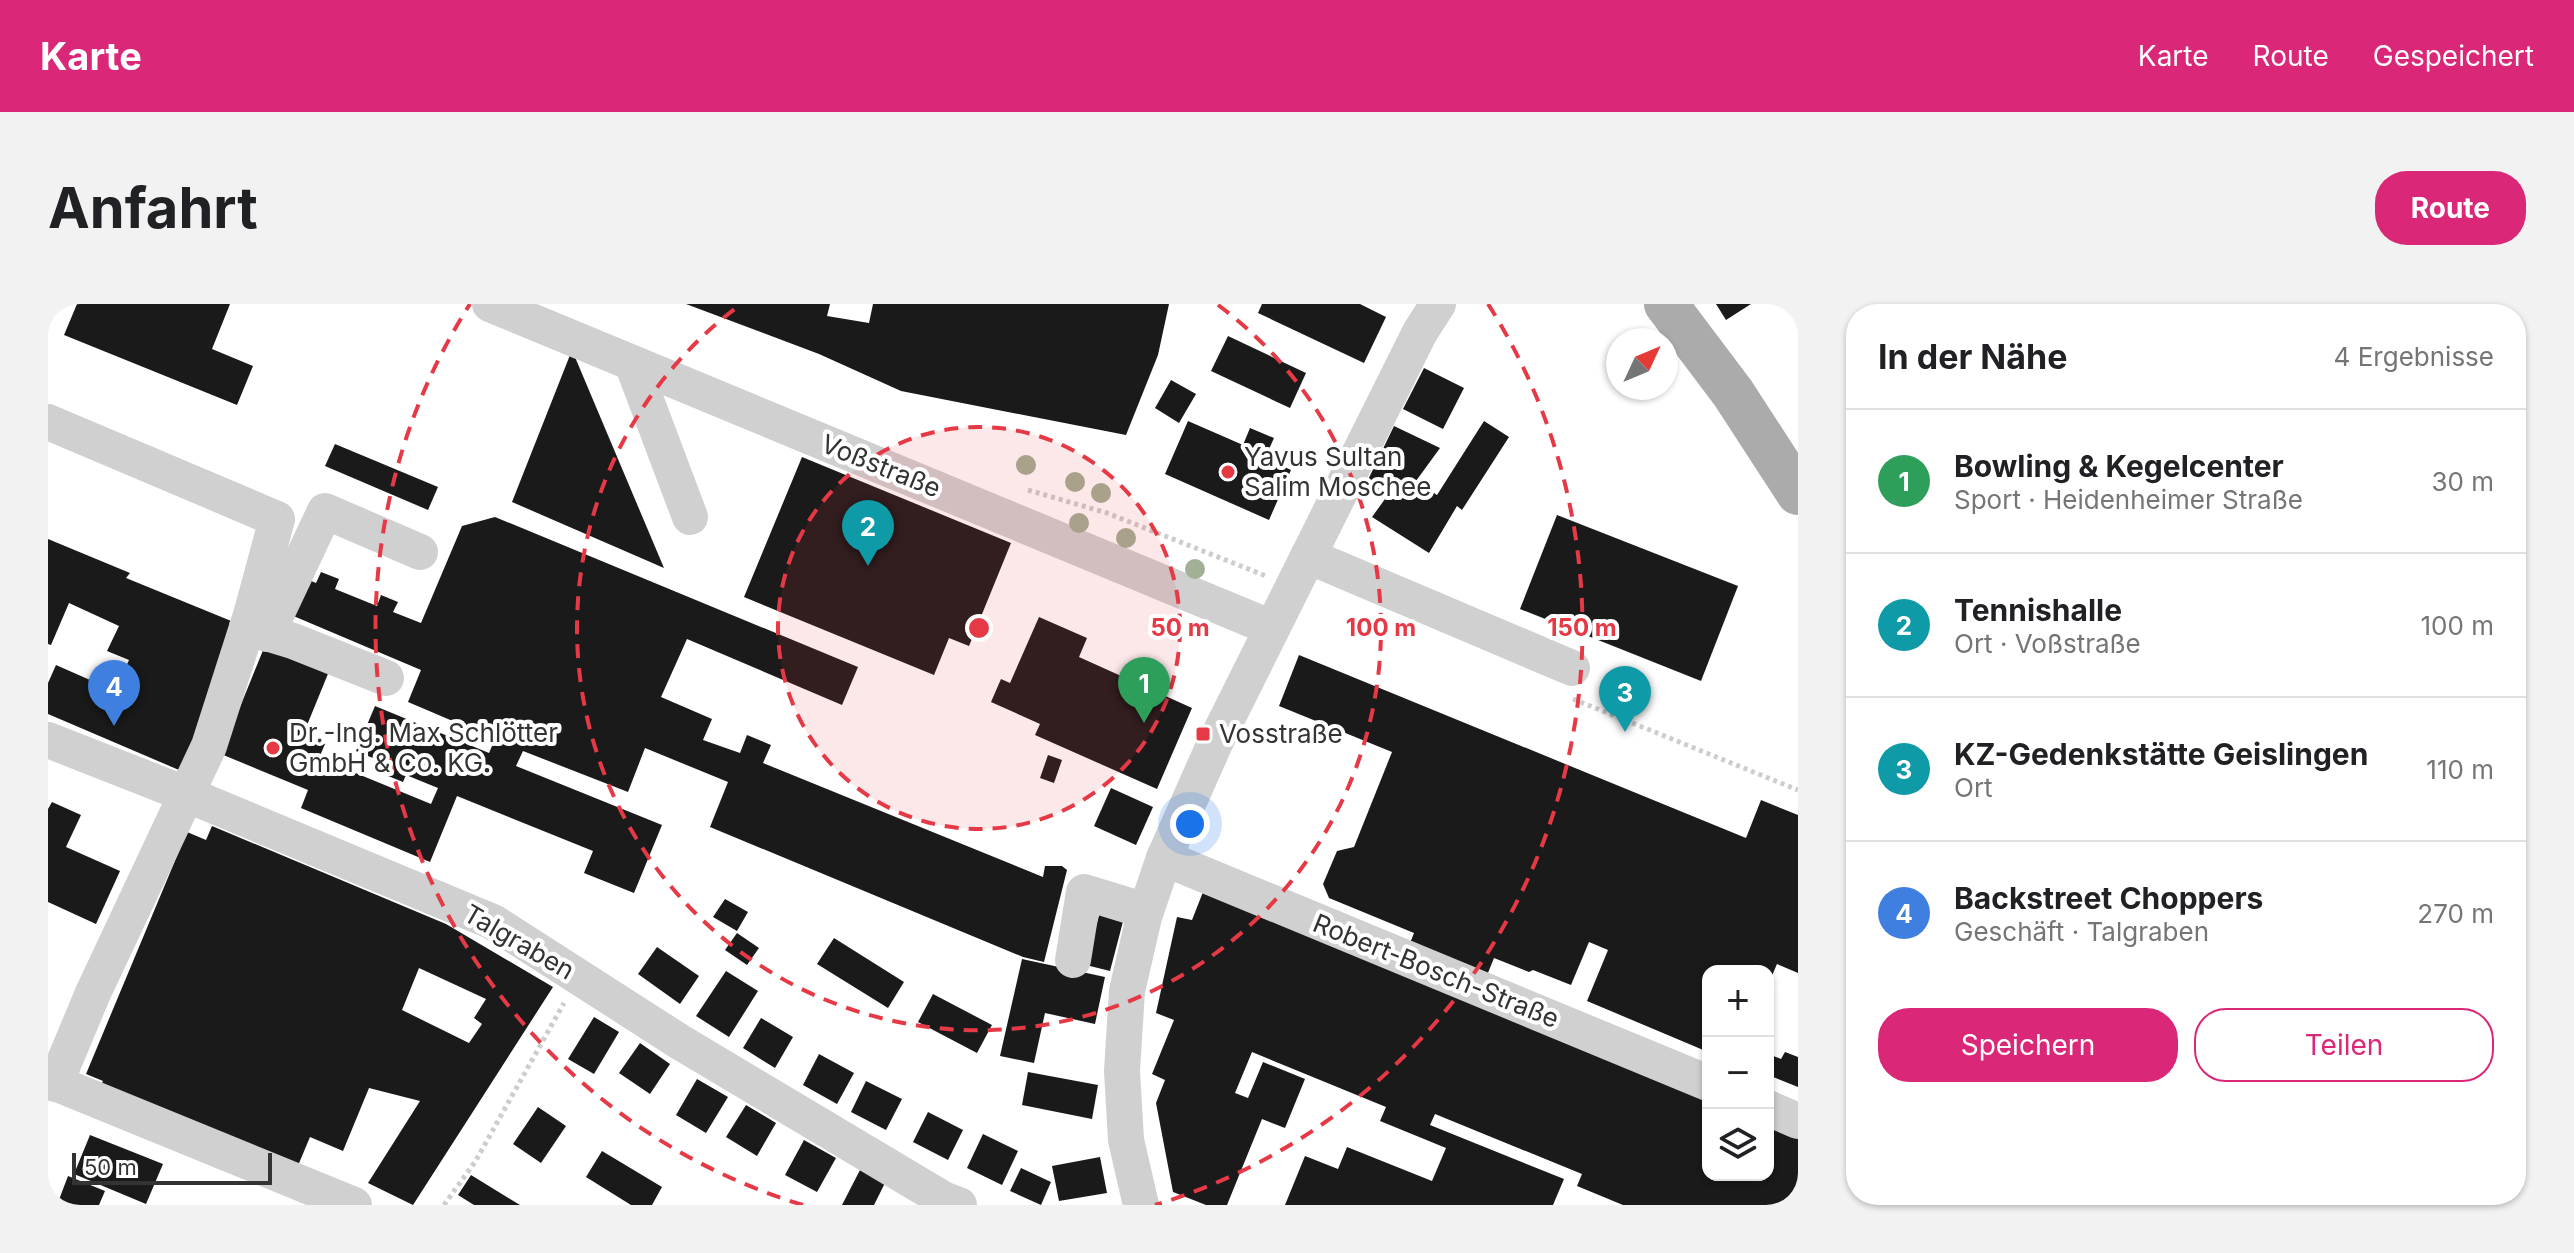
<!DOCTYPE html>
<html lang="de">
<meta charset="utf-8">
<style>
:root{--surface:#fff;--page:#f2f2f2;--text:#202124;--muted:#757577;--line:#e0e0e0;--accent:#db2777}
body{margin:0;font-family:Inter,sans-serif;background:var(--page);color:var(--text)}
.controls{position:absolute;right:24px;bottom:24px;display:grid;overflow:hidden;border-radius:16px;box-shadow:0 2px 6px #0004}
.controls button{width:72px;height:72px;display:grid;place-items:center;padding:0;border:0;border-bottom:2px solid var(--line);background:var(--surface);color:var(--text);font:40px sans-serif}
.compass{position:absolute;left:1558px;top:24px;width:72px;height:72px;border-radius:50%;background:var(--surface);box-shadow:0 2px 6px #0004;rotate:46deg}
.scale{position:absolute;left:24px;bottom:20px;width:200px;box-sizing:border-box;padding-left:8px;border:4px solid #333;border-top:0;font-size:22px;line-height:28px;white-space:nowrap;color:#333;-webkit-text-stroke:6px #fff;paint-order:stroke}
.you{position:absolute;left:1142px;top:520px;width:28px;height:28px;margin:-20px;border:6px solid #fff;border-radius:50%;background:#1a73e8;box-shadow:0 0 0 12px #1a73e833}
.badge{display:grid;place-items:center;width:52px;height:52px;border-radius:50%;background:var(--accent);color:#fff;font-size:26px;font-weight:700}
.pin{position:absolute;translate:-50% -66px;filter:drop-shadow(0 2px 4px #0008)}
.pin::after{content:'';position:absolute;top:42px;width:28px;height:24px;background:inherit;clip-path:polygon(0 0,100% 0,50% 100%)}
.list{margin:0;padding:0;list-style:none}
h2{display:flex;justify-content:space-between;align-items:center;height:104px;margin:0;padding:0 32px;font-size:34px}
h2 small{font-size:26px;font-weight:400;color:var(--muted)}
.list li{display:grid;grid-template-columns:52px 1fr auto;gap:24px;align-items:center;box-sizing:border-box;height:144px;padding:0 32px;border-top:2px solid var(--line)}
.list b{display:block;font-size:30px;white-space:nowrap}
.list p{margin:0;font-size:26px;white-space:nowrap;color:var(--muted)}
.list em{font-size:26px;font-style:normal;color:var(--muted)}
.actions{display:flex;gap:16px;padding:24px 32px}
.actions a{flex:1;padding:18px 0;border:2px solid var(--accent);border-radius:32px;text-align:center;font-size:28px;color:var(--accent)}
.actions .main{background:var(--accent);color:#fff}
.icon{flex:none;width:44px;height:44px;fill:none;stroke:currentColor;stroke-width:2;stroke-linecap:round;stroke-linejoin:round}
.map{position:relative;flex:none;width:1750px;height:901px;overflow:hidden;border-radius:32px}
header{display:flex;align-items:center;gap:48px;box-sizing:border-box;height:112px;padding:0 40px;background:var(--accent);color:#fff}
header strong{font-size:38px}
nav{display:flex;gap:44px;margin-inline-start:auto;font-size:28px}
.intro{display:flex;align-items:center;justify-content:space-between;box-sizing:border-box;height:192px;padding:0 48px}
h1{margin:0;font-size:56px}
.button{padding:20px 36px;border-radius:32px;background:var(--accent);color:#fff;font-size:28px;font-weight:700}
main{display:flex;gap:48px;padding:0 48px}
aside{flex:1;background:var(--surface);border-radius:32px;box-shadow:0 2px 6px #0004}
.map>svg:first-child{display:block}
.building{fill:#1a1a1a;fill-rule:evenodd}
.lines{fill:none;stroke-linecap:round;stroke-linejoin:round}
.path{stroke:#cdcdcd;stroke-width:5;stroke-dasharray:4 4;stroke-linecap:butt}
.minor{stroke:#d0d0d0;stroke-width:36}
.major{stroke:#ababab;stroke-width:44}
.tree{fill:#a2b095}
.ring{fill:none;stroke:#e63946;stroke-width:4;stroke-dasharray:14 10}
.poi-dot{fill:#e63946;stroke:#fff;stroke-width:3}
.labels{text-anchor:middle;stroke-width:8;stroke-linejoin:round;paint-order:stroke}
.poi-label{font-size:26px;fill:#333;stroke:#fff;text-anchor:start}
.street-label{font-size:26px;fill:#333;stroke:#fff}
.centre{fill:#e63946;stroke:#fff;stroke-width:4}
.ring-label{font-size:24px;text-anchor:middle;font-weight:bold;fill:#e63946;stroke:#fff;stroke-width:8;stroke-linejoin:round;paint-order:stroke}
</style>
<header>
<strong>Karte</strong>
<nav><a>Karte</a><a>Route</a><a>Gespeichert</a></nav>
</header>
<div class="intro"><h1>Anfahrt</h1><a class="button">Route</a></div>
<main>
<div class="map">
<svg width="1750" height="901" viewBox="0 0 1750 901">
<rect width="100%" height="100%" fill="#fff"/>
<g class="building">
<polygon points="29,0 182,0 164,45 205,62 189,101 16,31"/>
<polygon points="638,0 782,0 779,12 821,19 825,0 1121,0 1110,51 1078,131 853,87 771,50"/>
<polygon points="1214,0 1312,0 1338,13 1316,59 1210,9"/>
<polygon points="1668,0 1703,0 1678,16"/>
<polygon points="1180,32 1258,69 1242,104 1163,67"/>
<polygon points="524,46 616,264 464,198"/>
<polygon points="1376,64 1416,84 1395,125 1355,105"/>
<polygon points="1123,76 1148,90 1131,119 1107,104"/>
<polygon points="1140,117 1195,141 1202,124 1226,134 1217,154 1243,166 1221,216 1117,170"/>
<polygon points="1436,117 1461,133 1414,206 1409,202 1381,249 1324,213 1337,195 1316,184 1346,122 1392,144 1368,177 1389,191"/>
<polygon points="287,140 390,183 380,206 277,162"/>
<polygon points="754,153 963,239 921,342 901,334 886,371 696,293"/>
<polygon points="1509,211 1690,282 1653,377 1472,305"/>
<polygon points="447,213 810,363 794,401 639,335 613,393 664,415 655,436 692,449 699,431 723,441 715,459 995,573 997,562 1014,562 1019,566 996,658 975,653 662,523 680,478 597,444 580,488 475,447 468,462 614,521 586,589 536,569 545,547 409,492 382,558 253,504 260,486 173,450 220,334 284,360 255,431 277,440 271,454 383,500 390,484 358,471 355,478 328,467 332,457 308,447 327,402 441,449 447,435 360,398 373,366 236,308 251,272 268,279 273,268 291,275 287,285 329,302 333,291 350,298 345,308 373,319 414,222"/>
<polygon points="0,235 82,269 78,274 193,321 143,455 131,466 0,410 0,379 8,361 67,387 81,356 59,347 71,322 21,299 3,341 0,340"/>
<polygon points="991,313 1039,334 1031,353 1144,404 1109,485 987,431 992,420 943,398 953,375 962,379"/>
<polygon points="1251,351 1698,534 1713,496 1750,511 1750,669 1729,660 1720,681 1720,667 1660,667 1660,748 1539,697 1560,646 1541,638 1523,681 1485,666 1481,668 1446,654 1429,696 1660,794 1660,871 1720,871 1720,818 1750,830 1750,901 1575,901 1529,882 1534,870 1387,810 1382,821 1516,875 1505,901 1237,901 1257,852 1290,865 1299,843 1384,877 1398,844 1332,817 1338,803 1204,748 1187,789 1200,794 1215,758 1257,775 1237,824 1214,815 1179,901 1158,901 1125,888 1108,799 1117,776 1104,770 1126,716 1108,709 1129,613 1144,616 1155,588 1352,664 1366,629 1281,594 1275,580 1289,547 1306,543 1344,448 1231,402"/>
<polygon points="1000,451 1014,456 1006,479 992,474"/>
<polygon points="1063,484 1105,503 1088,541 1046,522"/>
<polygon points="4,498 33,511 18,543 72,567 48,620 0,598 0,505"/>
<path d="M164,522L398,620L505,683L365,901L320,879L372,797L321,784L295,847L262,833L249,864L53,781L55,777L38,770L139,528L158,536ZM371,664L438,695L426,714L434,720L421,739L354,706Z"/>
<polygon points="677,595 700,608 689,627 665,613"/>
<polygon points="1053,604 1077,610 1062,667 1038,661"/>
<polygon points="689,629 711,644 699,661 677,646"/>
<polygon points="786,634 856,678 840,704 769,660"/>
<polygon points="609,643 651,672 632,700 590,670"/>
<polygon points="974,655 1057,673 1047,720 997,709 986,759 952,752"/>
<polygon points="678,667 710,687 681,733 648,712"/>
<polygon points="885,690 944,721 929,749 870,718"/>
<polygon points="546,713 571,728 546,770 520,755"/>
<polygon points="713,714 745,733 727,764 695,744"/>
<polygon points="592,739 622,760 602,790 571,769"/>
<polygon points="1737,748 1750,753 1750,783 1720,771 1720,750 1733,755"/>
<polygon points="771,750 806,769 789,800 755,781"/>
<polygon points="980,768 1050,781 1044,815 974,801"/>
<polygon points="649,775 680,793 658,829 628,811"/>
<polygon points="818,777 854,795 838,826 803,808"/>
<polygon points="698,801 728,819 709,852 678,833"/>
<polygon points="490,803 518,822 493,859 465,840"/>
<polygon points="880,808 915,826 900,856 865,838"/>
<polygon points="935,830 970,847 954,881 919,864"/>
<polygon points="42,831 115,860 98,900 26,870"/>
<polygon points="756,836 788,854 769,888 737,871"/>
<polygon points="554,847 614,883 604,901 583,901 538,873"/>
<polygon points="1052,853 1059,889 1011,897 1004,862"/>
<polygon points="973,864 1003,878 993,901 962,887"/>
<polygon points="812,866 837,879 826,901 794,901"/>
<polygon points="423,871 472,901 426,901 410,891"/>
<polygon points="20,872 57,887 51,901 9,901"/>
</g>
<g class="lines">
<g class="path">
<polyline points="980,186 1059,209 1218,272"/>
<polyline points="1525,395 1750,486"/>
<polyline points="396,901 427,858 516,699"/>
</g>
<g class="minor">
<polyline points="442,0 1224,324"/>
<polyline points="584,59 642,213"/>
<polyline points="0,118 229,215 203,311 161,442 45,689 7,780"/>
<polyline points="1260,252 1524,364"/>
<polyline points="199,323 245,337 338,374"/>
<polyline points="219,330 277,207 372,248"/>
<polyline points="0,436 140,491 445,618 632,738 895,895 911,901"/>
<polyline points="1116,554 1660,779"/>
<polyline points="1025,656 1036,588 1098,607"/>
<polyline points="0,776 306,901"/>
<polyline points="1720,804 1750,817"/>
<polyline points="1093,901 1078,836 1074,767 1079,687 1096,613 1116,554 1167,439 1372,28 1390,0"/>
</g>
<polyline class="major" points="1618,0 1685,89 1750,189"/>
</g>
<g class="tree">
<circle cx="978" cy="161" r="10"/>
<circle cx="1027" cy="178" r="10"/>
<circle cx="1053" cy="189" r="10"/>
<circle cx="1031" cy="219" r="10"/>
<circle cx="1078" cy="234" r="10"/>
<circle cx="1147" cy="265" r="10"/>
</g>
<circle cx="931" cy="324" r="201" fill="#e63946" fill-opacity=".12"/>
<g class="ring">
<circle cx="931" cy="324" r="201"/>
<path d="M1170 1A402 402 0 1 1 692 1"/>
<path d="M755 901A603 603 0 0 1 422 0M1440 0A603 603 0 0 1 1107 901"/>
</g>
<g class="poi-dot">
<circle cx="1180" cy="168" r="8"/>
<rect x="1147" y="422" width="16" height="16" rx="4"/>
<circle cx="225" cy="444" r="8"/>
</g>
<g class="labels">
<g class="poi-label">
<text x="1196" y="162">Yavus Sultan<tspan x="1196" dy="30">Salim Moschee</tspan></text>
<text x="241" y="438">Dr.-Ing. Max Schlötter<tspan x="241" dy="30">GmbH &amp; Co. KG.</tspan></text>
<text x="1171" y="439">Vosstraße</text>
</g>
<g class="street-label">
<text transform="translate(833 162) rotate(22)" y="9">Voßstraße</text>
<text transform="translate(471 638) rotate(30)" y="9">Talgraben</text>
<text transform="translate(1388 667) rotate(22)" y="9">Robert-Bosch-Straße</text>
</g>
</g>
<circle cx="931" cy="324" r="12" class="centre"/>
<g class="ring-label">
<text x="1132" y="332">50 m</text>
<text x="1333" y="332">100 m</text>
<text x="1534" y="332">150 m</text>
</g>
</svg>
<div class="controls">
<button>+</button>
<button>−</button>
<button><svg class="icon" aria-label="layers" viewBox="0 0 24 24"><path d="M12 4l9 5-9 5-9-5zM3 14l9 5 9-5"/></svg></button>
</div>
<svg class="compass" viewBox="-18 -18 36 36"><path d="M0-13l5 13h-10z" fill="#e53935"/><path d="M0 13l5-13h-10z" fill="#757577"/></svg>
<div class="scale">50 m</div>
<div class="you"></div>
<div class="pin badge" style="left:1096px;top:419px;background:#2e9e5b">1</div>
<div class="pin badge" style="left:820px;top:262px;background:#0f9aa8">2</div>
<div class="pin badge" style="left:1577px;top:428px;background:#0f9aa8">3</div>
<div class="pin badge" style="left:66px;top:422px;background:#3f7fe0">4</div>
</div>
<aside>
<h2>In der Nähe<small>4 Ergebnisse</small></h2>
<ul class="list">
<li><span class="badge" style="background:#2e9e5b">1</span><div><b>Bowling &amp; Kegelcenter</b><p>Sport · Heidenheimer Straße</p></div><em>30 m</em></li>
<li><span class="badge" style="background:#0f9aa8">2</span><div><b>Tennishalle</b><p>Ort · Voßstraße</p></div><em>100 m</em></li>
<li><span class="badge" style="background:#0f9aa8">3</span><div><b>KZ-Gedenkstätte Geislingen</b><p>Ort</p></div><em>110 m</em></li>
<li><span class="badge" style="background:#3f7fe0">4</span><div><b>Backstreet Choppers</b><p>Geschäft · Talgraben</p></div><em>270 m</em></li>
</ul>
<div class="actions"><a class="main">Speichern</a><a>Teilen</a></div>
</aside>
</main>
